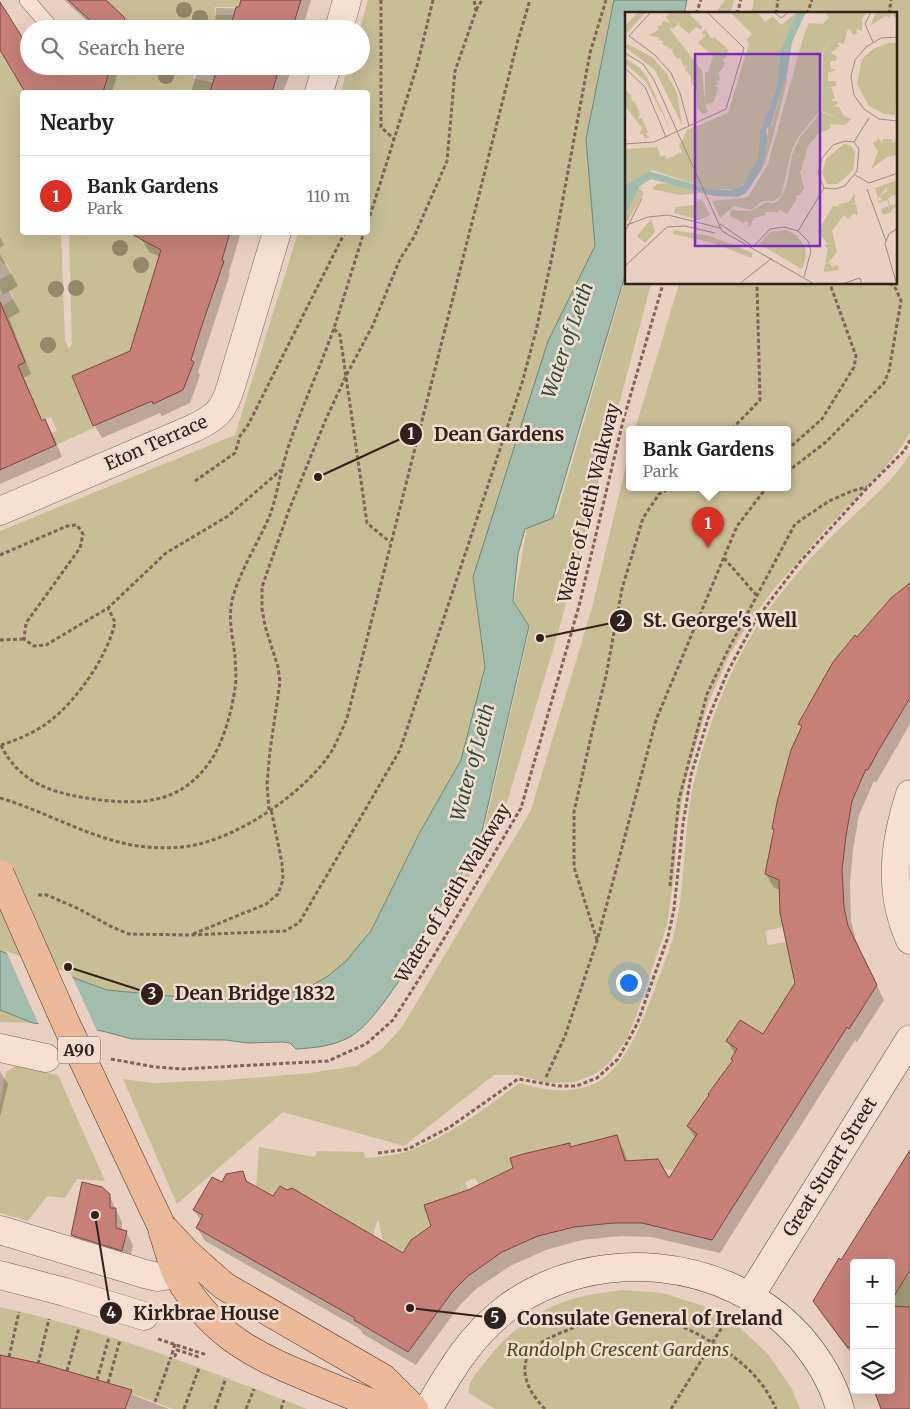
<!DOCTYPE html>
<meta charset="utf-8">
<style>
:root{--surface:#fff;--page:#f6f6f6;--text:#202124;--muted:#757577;--line:#e0e0e0;--accent:#d93025}
body{margin:0;font-family:Merriweather,serif;background:var(--page);color:var(--text)}
.controls{position:absolute;right:15px;bottom:15px;display:grid;overflow:hidden;border-radius:5px;box-shadow:0 5px 20px #0002}
.controls button{width:45px;height:45px;display:grid;place-items:center;padding:0;border:0;border-bottom:1px solid var(--line);background:var(--surface);color:var(--text);font:25px sans-serif}
.you{position:absolute;left:628px;top:982px;width:18px;height:18px;margin:-12px;border:4px solid #fff;border-radius:50%;background:#1a73e8;box-shadow:0 0 0 8px #1a73e833}
.badge{display:grid;place-items:center;width:32px;height:32px;border-radius:50%;background:var(--accent);color:#fff;font-size:16px;font-weight:700}
.pin{position:absolute;translate:-50% -41px;filter:drop-shadow(0 1px 2px #0008)}
.pin::after{content:'';position:absolute;top:26px;width:18px;height:15px;background:inherit;clip-path:polygon(0 0,100% 0,50% 100%)}
.popup{position:absolute;left:626px;top:426px;width:165px;height:65px;box-sizing:border-box;display:grid;place-content:center;border-radius:5px;background:var(--surface);filter:drop-shadow(0 1px 4px #0005);font-size:16px;white-space:nowrap;color:var(--muted)}
.popup b{font-size:19px;color:var(--text)}
.popup::after{content:'';position:absolute;left:50%;top:100%;margin-left:-10px;border:10px solid transparent;border-top-color:var(--surface)}
.list{margin:0;padding:0;list-style:none}
h2{display:flex;justify-content:space-between;align-items:center;height:65px;margin:0;padding:0 20px;font-size:21px}
h2 small{font-size:16px;font-weight:400;color:var(--muted)}
.list li{display:grid;grid-template-columns:32px 1fr auto;gap:15px;align-items:center;box-sizing:border-box;height:80px;padding:0 20px;border-top:1px solid var(--line)}
.list b{display:block;font-size:19px;white-space:nowrap}
.list p{margin:0;font-size:16px;white-space:nowrap;color:var(--muted)}
.list em{font-size:16px;font-style:normal;color:var(--muted)}
.icon{flex:none;width:28px;height:28px;fill:none;stroke:currentColor;stroke-width:2;stroke-linecap:round;stroke-linejoin:round}
.map{position:relative;flex:none;width:910px;height:1409px;overflow:hidden}
.search{position:absolute;background:var(--surface);box-shadow:0 5px 20px #0002;left:20px;top:20px;width:350px;height:55px;display:flex;align-items:center;gap:12px;box-sizing:border-box;padding:0 18px;border-radius:28px;color:var(--muted);font-size:19px}
.panel{position:absolute;background:var(--surface);box-shadow:0 5px 20px #0002;left:20px;top:90px;width:350px;height:145px;border-radius:5px}
.map>svg:first-child{display:block}
.green{fill:#c7be95}
.water{fill:#a2bdad;stroke:#6a8978}
.pier{fill:#ead0c0}
.shadow{fill:#0003}
.building{fill:#c68078;stroke:#7f4641}
.lines{fill:none;stroke-linecap:round;stroke-linejoin:round}
.lane-casing{stroke:#826259;stroke-width:16}
.street-casing{stroke:#826259;stroke-width:29}
.secondary-casing{stroke:#64443c;stroke-width:29}
.primary-casing{stroke:#50332d;stroke-width:29}
.path{stroke:#826259;stroke-width:3;stroke-dasharray:4 2.5;stroke-linecap:butt}
.lane{stroke:#f6e0d2;stroke-width:15}
.street{stroke:#f6e0d2;stroke-width:28}
.secondary{stroke:#f6e0d2;stroke-width:28}
.primary{stroke:#ecb999;stroke-width:28}
.primary-bridge-casing{stroke:#50332d;stroke-width:29;stroke-linecap:butt}
.primary-bridge{stroke:#ecb999;stroke-width:28}
.tree{fill:#94876a}
.labels{text-anchor:middle;stroke-width:5;stroke-linejoin:round;paint-order:stroke}
.shield{fill:#f2ddcf;stroke:#6c5952;stroke-width:1}
.shield-label{font-size:16px;font-weight:bold;fill:#32201d}
.street-label{font-size:18px;fill:#32201d;stroke:#f2ddcf}
.park-label{font-size:18px;font-style:italic;fill:#4e4b24;stroke:#f2ddcf}
.water-label{font-size:19px;font-style:italic;fill:#2d5144;stroke:#f2ddcf}
.inset-road{fill:none;stroke:#a08a7f;stroke-width:1}
.view{fill:#7b2cbf;fill-opacity:0.15;stroke:#7b2cbf;stroke-width:2.5}
.inset-edge{fill:none;stroke:#32201d;stroke-width:2.5}
.leader{fill:none;stroke:#32201d;stroke-width:2}
.callout-dot{fill:#32201d;stroke:#f2ddcf;stroke-width:2}
.mark-label{font-size:15px;text-anchor:middle;font-weight:bold;fill:#fff}
.callout-label{font-size:19px;text-anchor:middle;font-weight:bold;fill:#32201d;stroke:#f2ddcf;stroke-width:5;stroke-linejoin:round;paint-order:stroke}
</style>
<div class="map">
<svg width="910" height="1409" viewBox="0 0 910 1409">
<rect width="100%" height="100%" fill="#ead0c0"/>
<g class="green">
<polygon points="105,0 241,0 239,7 215,7 215,15 234,15 230,29 122,29 125,19"/>
<polygon points="368,0 614,0 586,139 596,246 548,341 473,577 485,667 461,761 420,832 372,931 346,961 328,976 304,990 261,998 214,1000 107,990 0,951 0,531 235,435 298,233 368,232 368,92 341,92 348,66 361,66 361,29 360,29"/>
<polygon points="725,0 734,0 730,14 715,14"/>
<polygon points="754,0 910,0 910,432 903,445 882,471 825,530 773,590 746,627 731,652 709,701 687,775 678,823 674,875 667,925 634,1022 626,1040 618,1051 608,1064 597,1073 575,1082 548,1083 517,1075 494,1075 404,1146 283,1112 177,1204 123,1079 152,1083 226,1080 310,1073 356,1066 381,1050 402,1027 531,810 592,608 629,453 629,487 787,487 787,429 635,429 679,284 896,284 896,14 751,14"/>
<polygon points="0,50 25,92 22,92 22,232 61,233 65,340 69,349 72,344 69,233 144,233 141,239 161,250 133,355 125,354 72,376 94,428 56,445 51,433 57,431 51,417 26,427 13,368 25,362 15,337 6,341 0,307 14,299 10,291 3,295 0,288 0,280 12,273 6,263 3,264 0,259"/>
<polygon points="111,66 218,66 215,75 195,72 193,78 213,83 210,92 103,92"/>
<polygon points="626,276 626,284 651,284 558,633 507,802 483,856 449,904 480,848 530,627 514,601 527,527 557,514"/>
<path d="M910,454V593L882,626L873,618L867,626V643L855,635L844,647L840,679L827,672L818,688L831,695L821,713L807,706L798,724L813,731L784,776L772,829L783,831L779,867L767,864L765,874L779,880L780,913L783,927L765,931L768,945L786,942L796,980L792,991L763,1034L740,1020L726,1040L737,1049L731,1059L742,1066L716,1083L708,1093L719,1102L695,1115L687,1126L697,1134L673,1170L625,1161L616,1135L601,1139L609,1162L575,1165L570,1144L528,1175L522,1154L510,1157L516,1178L500,1174L493,1178L491,1182L480,1187L475,1178L465,1182L472,1199L425,1205L431,1226L403,1254L384,1245L378,1219L373,1235L365,1231L359,1241V1227L345,1219L338,1229L333,1226L339,1215L292,1188L287,1190L280,1186L273,1197L256,1186L259,1147L315,1157L317,1151L364,1152L365,1158C380,1157 397,1155 411,1150C451,1135 485,1109 519,1083C539,1089 561,1093 582,1088C622,1080 641,1024 654,991C661,971 670,951 675,930C686,883 683,833 693,786C703,741 720,695 741,654C766,607 801,567 838,530C863,506 891,484 910,454Z"/>
<polygon points="0,1010 33,1023 0,1022"/>
<polygon points="15,1066 58,1075 105,1181 77,1179 65,1198 47,1196 28,1221 0,1213 0,1102 6,1072"/>
<polygon points="910,1270 910,1307 899,1310 891,1302 891,1296 896,1293"/>
<path d="M623,1290L663,1293L706,1307L737,1325L768,1354L792,1389L800,1409H495L469,1393C467,1383 476,1374 482,1366C506,1333 543,1304 584,1296C597,1293 610,1292 623,1290Z"/>
<path d="M0,1307C106,1330 206,1370 307,1409H173L131,1393V1390L40,1363L39,1365L0,1355Z"/>
</g>
<path class="water" d="M614,0H687L684,14H626V272L553,518L525,529L518,554L513,601L529,626L478,849L426,928L409,959V967C394,987 370,1027 348,1038C332,1046 314,1048 296,1049L290,1043L283,1042L247,1043L226,1040L132,1039L102,1031L33,1023L0,1010V951L107,990L213,1000L261,998L304,990L328,976L346,961L371,931L420,832L461,760L485,667L473,577L548,341L595,246L586,139Z"/>
<polygon class="pier" points="6,951 71,974 98,1033 40,1027"/>
<g class="shadow">
<polygon points="64,0 103,0 124,20 129,29 96,29"/>
<polygon points="252,0 311,0 302,29 215,29 216,8 261,9"/>
<polygon points="0,6 29,66 38,66 54,92 26,92 0,49"/>
<polygon points="87,66 120,66 112,92 79,92"/>
<polygon points="202,66 293,66 283,92 191,92 197,73 201,74"/>
<polygon points="146,232 241,232 229,272 230,274 198,372 200,375 190,403 162,416 160,413 102,438 95,426 73,377 131,352 160,257 149,252 142,239"/>
<polygon points="0,237 4,245 0,248"/>
<polygon points="0,254 18,286 9,291 20,312 9,318 31,374 24,378 43,422 45,421 52,433 62,457 0,484"/>
<polygon points="910,585 910,724 876,783 874,781 859,815 853,850 850,884 851,921 856,941 884,1000 857,1042 855,1040 720,1253 651,1237 622,1236 582,1240 546,1250 510,1266 476,1289 460,1305 416,1365 363,1334 360,1329 205,1241 197,1228 201,1221 194,1210 222,1184 242,1172 249,1184 274,1198 403,1255 469,1192 569,1145 571,1148 616,1136 624,1150 628,1162 669,1180 696,1139 688,1127 734,1062 732,1059 735,1054 727,1041 764,1036 796,984 781,890 774,888 766,874 775,832 773,829 802,728 800,724 857,638"/>
<polygon points="0,1071 8,1084 0,1117"/>
<polygon points="910,1153 910,1409 882,1409 891,1390 891,1263 854,1263 854,1357 822,1315 814,1301 842,1261"/>
<polygon points="109,1195 122,1222 122,1231 126,1232 133,1245 129,1263 80,1248 72,1235"/>
<polygon points="0,1356 131,1391 133,1395 169,1409 0,1409"/>
</g>
<g class="building">
<polygon points="68,0 106,0 125,18 122,29 97,29 96,26"/>
<polygon points="241,0 301,0 292,29 230,29 236,7 239,7"/>
<polygon points="0,2 29,48 29,66 111,66 103,92 25,92 0,50"/>
<polygon points="218,66 280,66 272,92 210,92"/>
<polygon points="128,232 230,232 222,260 224,261 201,328 191,360 194,362 183,390 153,404 152,401 93,426 72,376 130,351 161,250"/>
<polygon points="0,302 25,362 18,366 42,421 45,419 56,445 0,470"/>
<polygon points="910,583 910,698 877,753 868,770 866,769 852,801 846,836 842,870 844,907 848,926 877,985 849,1029 847,1027 712,1240 642,1223 613,1223 574,1227 538,1236 502,1252 468,1276 453,1291 408,1352 354,1320 355,1318 196,1228 203,1215 193,1210 212,1177 222,1182 226,1174 243,1171 246,1181 273,1196 280,1186 287,1190 292,1188 403,1253 411,1240 431,1226 424,1205 468,1190 513,1168 510,1158 523,1154 570,1143 570,1147 617,1135 625,1161 658,1159 669,1178 697,1134 687,1126 709,1095 708,1094 733,1060 731,1059 737,1049 726,1041 740,1020 763,1034 795,983 780,913 779,880 765,874 774,829 772,829 777,802 791,750 802,726 798,724 833,662 855,635 857,637 891,598"/>
<polygon points="910,1150 910,1270 891,1301 891,1263 854,1263 854,1352 851,1347 848,1348 813,1301 839,1258 841,1260"/>
<polygon points="82,1182 102,1187 110,1194 110,1208 116,1208 116,1228 127,1231 122,1251 71,1235"/>
<polygon points="891,1306 910,1307 910,1409 881,1409 874,1390 891,1390"/>
<polygon points="0,1355 43,1364 132,1390 125,1409 0,1409"/>
</g>
<g class="lines">
<defs>
<polyline id="lane" points="27,0 52,29"/>
<g id="street">
<polyline points="339,29 347,0"/>
<polyline points="319,92 327,66"/>
<path d="M0,511L194,428C217,417 224,410 231,386L277,232"/>
<path d="M910,794C894,844 888,891 910,940"/>
<polyline points="0,1048 46,1058"/>
<polyline points="0,1230 145,1274 158,1277 177,1274"/>
<polyline points="0,1275 65,1292 144,1316"/>
</g>
<g id="secondary">
<polyline points="750,1296 910,1039"/>
<path d="M428,1409C450,1371 471,1335 507,1308C594,1244 727,1256 800,1337C818,1358 833,1382 840,1409"/>
</g>
<g id="primary">
<polyline points="161,1225 187,1253 224,1286 383,1378 414,1409"/>
<path d="M163,1233C168,1246 171,1263 178,1276C213,1337 257,1357 319,1382C343,1392 366,1402 391,1409"/>
</g>
</defs>
<use href="#lane" class="lane-casing"/>
<use href="#street" class="street-casing"/>
<use href="#secondary" class="secondary-casing"/>
<use href="#primary" class="primary-casing"/>
<g class="path">
<polyline points="381,0 381,127 394,139"/>
<polyline points="476,10 482,0"/>
<polyline points="696,14 701,0"/>
<polyline points="737,14 741,0"/>
<polyline points="776,14 778,0"/>
<polyline points="807,14 812,0"/>
<polyline points="889,14 891,0"/>
<polyline points="368,222 417,66 433,0"/>
<polyline points="334,329 340,335 367,523 390,542"/>
<polyline points="732,429 760,400 757,284"/>
<polyline points="787,450 822,419 854,367 856,356 830,284"/>
<polyline points="787,472 826,442 884,383 889,371 901,301 896,289 891,284"/>
<polyline points="195,481 235,453 240,436 248,425 345,232"/>
<polyline points="0,555 67,526 77,525 83,534 80,548 26,623 24,639 34,646 46,645 108,608 166,553 228,516 281,470"/>
<polyline points="724,558 758,597"/>
<polyline points="0,640 24,639"/>
<path d="M1,745C18,781 49,792 86,798C134,805 178,807 209,763C223,745 232,710 235,688C237,677 235,666 235,655C233,640 229,623 231,607C234,580 259,542 270,515C278,492 281,468 289,445C302,406 320,368 334,328C344,297 354,264 364,232"/>
<path d="M1,745C17,740 36,732 50,721C77,700 108,656 115,622L108,608"/>
<path d="M0,798C45,811 85,836 132,845C151,848 170,849 189,846C237,839 307,792 333,749C338,739 343,728 347,718L518,40L530,0"/>
<polyline points="269,810 267,784 270,751 280,682 278,667 265,626 262,609 262,587 289,510 326,419 346,376 373,325 400,259 414,237 447,161 455,71 476,11 474,0"/>
<polyline points="670,886 679,799 707,694 728,650 795,524 829,501 852,491 867,487"/>
<polyline points="38,895 47,895 79,909 112,927 129,934 190,935 285,931 299,923 400,750 522,383 536,331 553,252 590,53 606,0"/>
<polyline points="193,934 266,904 278,894 283,880 282,863 271,809"/>
<polyline points="597,940 574,867 574,812 593,728 606,676 622,589 643,518 659,494 672,487"/>
<polyline points="111,1059 155,1067 182,1069 328,1061 366,1044 393,1020 433,957 521,808 579,606 623,421 663,284"/>
<polyline points="546,1077 565,1036 597,941 656,720 737,526 767,487"/>
<polyline points="378,1153 408,1149 450,1127 518,1079 558,1086 576,1086 597,1078 618,1059 637,1024 668,937 674,909 683,824 691,775 708,719 728,671 755,621 799,563 868,487 904,451 910,440"/>
<polyline points="158,1339 207,1355"/>
<polyline points="175,1344 172,1354 175,1356 177,1350 199,1357"/>
<polyline points="9,1357 19,1312"/>
<polyline points="38,1364 49,1319"/>
<polyline points="67,1371 79,1328"/>
<polyline points="97,1380 109,1337"/>
<polyline points="108,1383 120,1340"/>
<polyline points="155,1402 171,1357"/>
<polyline points="184,1409 199,1368"/>
<polyline points="215,1409 226,1378"/>
<polyline points="246,1409 254,1389"/>
<polyline points="281,1409 284,1400"/>
<path d="M545,1409C531,1395 519,1375 528,1355C532,1346 544,1341 552,1337C584,1321 623,1312 659,1319C674,1322 688,1329 701,1336C733,1354 761,1374 776,1409"/>
<polyline points="671,1409 729,1316"/>
</g>
<use href="#lane" class="lane"/>
<use href="#street" class="street"/>
<use href="#secondary" class="secondary"/>
<use href="#primary" class="primary"/>
<defs>
<polyline id="primary-bridge" points="0,874 67,1026 161,1225"/>
</defs>
<use href="#primary-bridge" class="primary-bridge-casing"/>
<use href="#primary-bridge" class="primary-bridge"/>
</g>
<g class="tree">
<circle cx="184" cy="10" r="8"/>
<circle cx="200" cy="18" r="8"/>
<circle cx="166" cy="76" r="8"/>
<circle cx="120" cy="248" r="8"/>
<circle cx="141" cy="265" r="8"/>
<circle cx="76" cy="288" r="8"/>
<circle cx="56" cy="289" r="8"/>
<circle cx="48" cy="345" r="8"/>
</g>
<g class="labels">
<rect class="shield" x="58" y="1036.5" width="42" height="27" rx="4"/>
<g class="shield-label">
<text x="79" y="1056">A90</text>
</g>
<g class="street-label">
<text transform="translate(156 443) rotate(-24)" y="6">Eton Terrace</text>
<text transform="translate(589 503) rotate(-76)" y="6">Water of Leith Walkway</text>
<text transform="translate(453 893) rotate(-59)" y="6">Water of Leith Walkway</text>
<text transform="translate(830 1167) rotate(-58)" y="6">Great Stuart Street</text>
</g>
<g class="park-label">
<text x="618" y="1356">Randolph Crescent Gardens</text>
</g>
<g class="water-label">
<text transform="translate(567 340) rotate(-71)" y="7">Water of Leith</text>
<text transform="translate(472 762) rotate(-75)" y="7">Water of Leith</text>
</g>
</g>
<g transform="translate(625 12)">
<rect width="272" height="272" fill="#ead0c0"/>
<path d="M13,0H21L0,23V14ZM46,0H67L63,6L65,3L78,15L75,18L71,15L64,22L54,13L55,10L49,16H44L77,59L80,89V60H83L88,44L73,31L81,23L76,21L80,17L87,27L89,25L104,38L100,43L102,44L98,48L100,52H97L100,53L94,61L95,68L90,69L94,71L90,74L93,76L89,90L80,93L83,100L78,102L72,96V79L66,70L70,68L66,69V64L60,58L62,53L59,55L55,46L53,47L47,40L48,37L43,36L45,33L42,35L37,31L39,29L33,28L35,26L24,23L33,18V13L36,14L38,9L45,11L41,5ZM105,0H132L140,10L148,4L156,13L172,0L155,39L152,75L135,120L133,146L121,169L112,177H85L27,158L0,173V137L32,135L36,145L40,143L42,147L57,140L54,134L62,118L103,101L124,32L121,28L127,22ZM199,0H243L237,6V19L231,17L232,21L228,23L225,17L222,19L219,32L212,30L216,36L214,34L206,41L212,45L211,49H205L206,57L211,58L203,61V69H211V74L206,75L210,86L206,89H211L213,91L209,94L214,95L219,104L226,107L220,113L205,112L206,116L193,122L183,134L175,161L179,176L175,183L170,184L172,187L162,202L154,197V200H140L141,203L129,206L124,216L122,209L119,211L105,204L106,198L126,199L141,190L148,191L153,189L156,185L162,172L167,143L175,125L196,100L214,107L197,99L198,40L208,27L197,40L195,99L174,124L167,137L156,184L149,189H138L126,198L109,194L95,206L87,189L123,185L143,152L178,26L184,11L198,12L204,6ZM251,0H272V7L266,2L265,6L260,4L245,14ZM263,31H272L270,103L259,102L244,94L232,72L237,47L248,37ZM3,32L27,45L42,62L52,81L57,113L30,58L0,35ZM0,46L15,56L23,67L46,119L21,70L0,51ZM161,64L162,69L147,128L140,151L132,165L143,127V114L147,112ZM0,78L6,83L7,90L9,89L15,102L13,107L17,106L23,121H20L25,126H19L18,122H15L17,116L0,94ZM250,121L257,131L258,127H267L268,132L271,128L272,143L262,145L246,157L253,140L248,131L253,127ZM219,132L226,134L230,140L228,158L213,172H202L197,161L201,147ZM272,168V182L267,184L263,180L266,185L263,186L265,193L272,192V198L271,195L267,197V200L258,203L256,197L264,194L262,188L254,191L253,189L257,188L255,184L262,179V175L253,186L250,176ZM48,171L75,181L55,183L27,177L32,172ZM14,176L19,181L2,210L0,205ZM230,182V191L227,193L231,192L233,203L228,202L223,207L219,203L207,219L212,240L204,250L207,255L213,253L214,258L199,260L200,252L204,251H200L203,237L199,233L203,232L192,219L198,216L196,214L208,194L216,195L212,193L224,190ZM73,187L78,189L85,203L74,208L49,201L51,195L70,193ZM26,207L30,220L20,231L12,224ZM49,218L85,224L128,241L126,246L88,231L48,222ZM161,218L171,223L180,235L181,245L177,257L134,232L145,220Z" fill="#c7be95"/>
<path d="M172,0H181L167,30L162,62L146,112L141,117L143,127L136,158L121,181L113,185L89,184L26,167L15,174L0,205V173L24,159L85,177L106,178L118,173L133,146L135,120L152,75L155,39Z" fill="#a2bdad"/>
<path class="inset-road" d="M26,0L4,24L30,43L46,61L55,81L64,114M149,0L156,6L164,0M246,0L240,12L248,30M273,25L256,26L241,35L230,48L226,65L229,83L239,97L254,107L273,109M0,41L18,52L29,68L97,219L191,273M0,56L20,75L41,125M220,129L229,130L234,137L232,159L220,174L210,177L199,176L193,161L197,146L208,133ZM229,130L244,106M0,132L29,130L101,97L119,36L82,0M230,163L244,171L273,161M242,177L261,229M95,212L126,233M2,213L23,205L43,203L95,216M173,219L199,176M0,220L17,186M128,235L145,217L159,215L173,219L183,229L186,239L179,265M0,254L42,215L60,214L90,221M113,273L147,246M214,273L235,266L237,273M272,273L260,232L264,222L273,216"/>
<path class="view" d="M70,42H195V234H70Z"/>
<rect width="272" height="272" class="inset-edge"/>
</g>
<path class="leader" d="M318 477L411 434M540 638L621 621M68 967L152 994M95 1215L111 1313M410 1308L495 1318"/>
<g class="callout-dot">
<circle cx="318" cy="477" r="5"/>
<circle cx="540" cy="638" r="5"/>
<circle cx="68" cy="967" r="5"/>
<circle cx="95" cy="1215" r="5"/>
<circle cx="410" cy="1308" r="5"/>
<circle cx="411" cy="434" r="12"/>
<circle cx="621" cy="621" r="12"/>
<circle cx="152" cy="994" r="12"/>
<circle cx="111" cy="1313" r="12"/>
<circle cx="495" cy="1318" r="12"/>
</g>
<g class="mark-label">
<text x="411" y="439">1</text>
<text x="621" y="626">2</text>
<text x="152" y="999">3</text>
<text x="111" y="1318">4</text>
<text x="495" y="1323">5</text>
</g>
<g class="callout-label">
<text x="499" y="441">Dean Gardens</text>
<text x="720" y="627">St. George's Well</text>
<text x="255" y="1000">Dean Bridge 1832</text>
<text x="206" y="1320">Kirkbrae House</text>
<text x="650" y="1325">Consulate General of Ireland</text>
</g>
</svg>
<div class="controls">
<button>+</button>
<button>−</button>
<button><svg class="icon" aria-label="layers" viewBox="0 0 24 24"><path d="M12 4l9 5-9 5-9-5zM3 14l9 5 9-5"/></svg></button>
</div>
<div class="you"></div>
<div class="pin badge" style="left:708px;top:548px">1</div>
<div class="popup"><b>Bank Gardens</b>Park</div>
<div class="search"><svg class="icon" aria-label="search" viewBox="0 0 24 24"><circle cx="10" cy="10" r="6"/><path d="M15 15l6 6"/></svg>Search here</div>
<section class="panel">
<h2>Nearby<small></small></h2>
<ul class="list">
<li><span class="badge">1</span><div><b>Bank Gardens</b><p>Park</p></div><em>110 m</em></li>
</ul>
</section>
</div>
